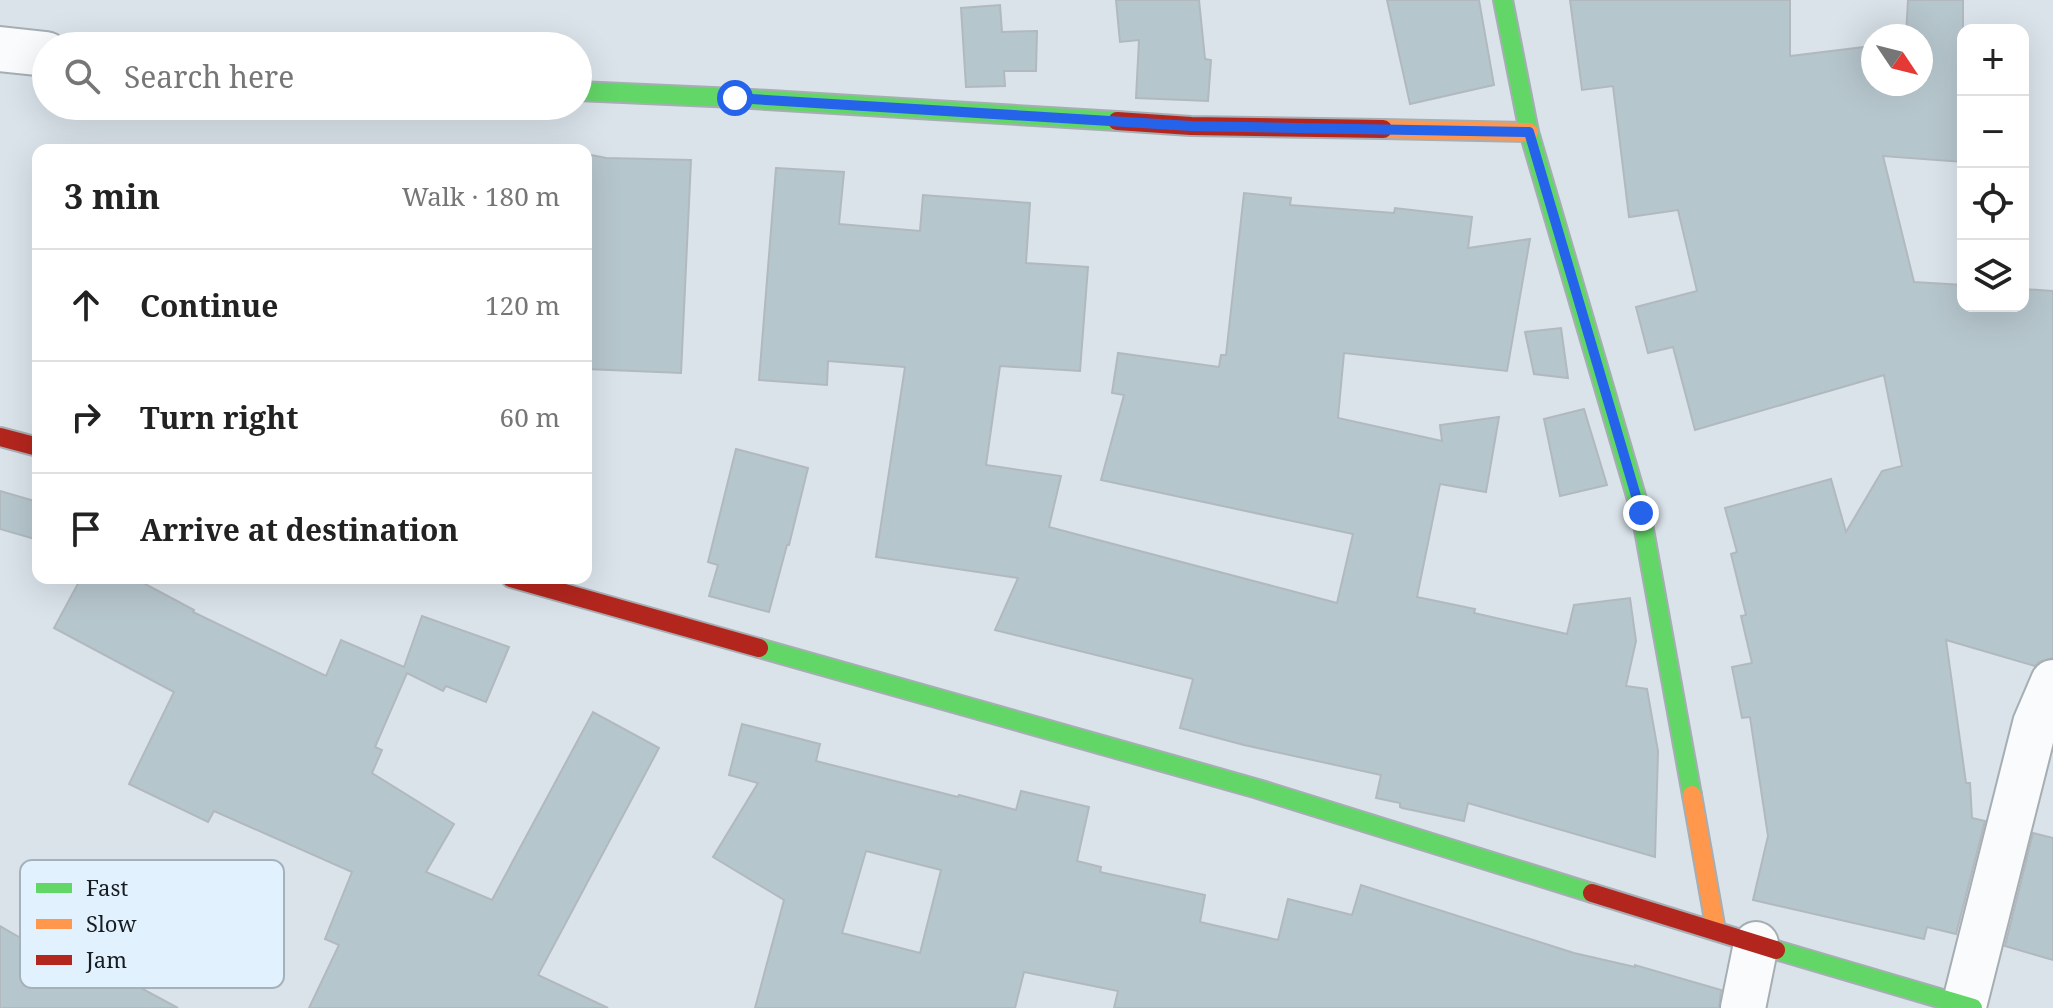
<!DOCTYPE html>
<meta charset="utf-8">
<style>
:root{--surface:#fff;--page:#f6f6f6;--text:#222;--muted:#767676;--line:#e0e0e0}
body{margin:0;font-family:"Noto Serif",serif;background:var(--page);color:var(--text)}
.controls{position:absolute;right:24px;top:24px;display:grid;overflow:hidden;border-radius:16px;box-shadow:0 8px 32px #0002}
.controls button{width:72px;height:72px;display:grid;place-items:center;padding:0;border:0;border-bottom:2px solid var(--line);background:var(--surface);color:var(--text);font:40px sans-serif}
.compass{position:absolute;left:1861px;top:24px;width:72px;height:72px;border-radius:50%;background:var(--surface);box-shadow:0 8px 32px #0002;rotate:125deg}
.stop{position:absolute;width:24px;height:24px;margin:-18px;border:6px solid #2563eb;border-radius:50%;background:#fff}
.stop.end{background:#2563eb;border-color:#fff;box-shadow:0 2px 8px #0008}
.list{margin:0;padding:0;list-style:none}
h2{display:flex;justify-content:space-between;align-items:center;height:104px;margin:0;padding:0 32px;font-size:34px}
h2 small{font-size:26px;font-weight:400;color:var(--muted)}
.list li{display:grid;grid-template-columns:52px 1fr auto;gap:24px;align-items:center;box-sizing:border-box;height:112px;padding:0 32px;border-top:2px solid var(--line)}
.list b{display:block;font-size:30px;white-space:nowrap}
.list em{font-size:26px;font-style:normal;color:var(--muted)}
.icon{flex:none;width:44px;height:44px;fill:none;stroke:currentColor;stroke-width:2;stroke-linecap:round;stroke-linejoin:round}
.map{position:relative;flex:none;width:2053px;height:1008px;overflow:hidden}
.search{position:absolute;background:var(--surface);box-shadow:0 8px 32px #0002;left:32px;top:32px;width:560px;height:88px;display:flex;align-items:center;gap:20px;box-sizing:border-box;padding:0 28px;border-radius:44px;color:var(--muted);font-size:30px}
.panel{position:absolute;background:var(--surface);box-shadow:0 8px 32px #0002;left:32px;top:144px;width:560px;height:440px;border-radius:16px}
.map>svg:first-child{display:block}
.building{fill:#b6c6cd;stroke:#b1b9be;stroke-width:2;fill-rule:evenodd}
.lines{fill:none;stroke-linecap:round;stroke-linejoin:round}
.street-casing{stroke:#a6aeb3;stroke-width:48}
.fast-casing{stroke:#a6aeb3;stroke-width:22}
.slow-casing{stroke:#a6aeb3;stroke-width:22}
.jam-casing{stroke:#a6aeb3;stroke-width:22}
.street{stroke:#f9fbfc;stroke-width:44}
.fast{stroke:#63d668;stroke-width:18}
.slow{stroke:#ff974d;stroke-width:18}
.jam{stroke:#b3261e;stroke-width:18}
.route{stroke:#2563eb;stroke-width:10}
.key{fill:#e1f1fe;stroke:#a4b1bb;stroke-width:2}
.key-label{font-size:22px;fill:#161c20}
</style>
<div class="map">
<svg width="2053" height="1008" viewBox="0 0 2053 1008">
<rect width="100%" height="100%" fill="#dae3ea"/>
<g class="building">
<polygon points="1116,0 1199,0 1205,59 1211,60 1208,101 1136,98 1139,40 1120,42"/>
<polygon points="1387,0 1479,0 1494,85 1410,104"/>
<polygon points="1570,0 1790,0 1790,56 1873,46 1873,84 1921,84 1921,36 1906,36 1908,0 1963,0 1963,162 1883,156 1914,282 1963,285 1963,306 2023,306 2023,289 2053,291 2053,658 2039,662 2035,666 1946,640 1966,783 1970,783 1972,818 1985,821 1956,934 1927,927 1924,939 1753,900 1768,836 1750,717 1742,718 1732,667 1752,663 1741,616 1746,615 1731,554 1737,552 1725,508 1831,479 1846,532 1882,471 1902,466 1884,375 1695,430 1673,347 1648,353 1636,307 1697,291 1678,210 1629,217 1613,86 1582,90"/>
<polygon points="1000,5 1002,32 1037,31 1036,71 1004,71 1005,86 966,87 961,8"/>
<polygon points="586,154 606,158 691,160 681,373 586,369"/>
<polygon points="776,168 844,172 839,224 920,231 923,195 1030,203 1026,263 1088,267 1080,371 1000,366 986,465 1061,476 1049,527 1337,603 1353,534 1101,480 1124,395 1112,393 1118,353 1219,367 1221,355 1226,355 1244,193 1291,198 1290,205 1394,213 1395,208 1472,217 1468,248 1530,239 1507,371 1344,353 1338,418 1442,441 1440,425 1499,417 1486,492 1440,484 1417,597 1475,609 1474,613 1567,634 1574,605 1630,598 1636,641 1626,686 1647,689 1658,751 1655,857 1468,803 1464,821 1402,808 1400,807 1400,803 1376,798 1381,775 1244,745 1180,728 1193,679 995,630 1018,578 876,557 905,367 828,361 827,385 759,380"/>
<polygon points="1561,328 1568,378 1534,374 1525,332"/>
<polygon points="1584,409 1607,485 1560,496 1544,419"/>
<polygon points="736,449 808,468 789,545 787,545 769,612 709,596 718,565 708,562"/>
<polygon points="0,491 38,502 38,540 0,529"/>
<polygon points="81,578 134,578 194,610 193,612 326,676 341,640 404,667 422,616 509,647 486,702 446,686 443,691 407,673 375,747 382,750 372,773 454,824 426,872 492,900 593,712 659,748 538,975 608,1008 309,1008 339,945 325,939 352,872 214,811 208,822 129,784 174,692 54,628"/>
<path d="M742,724L820,744L816,761L958,797L959,795L1016,810L1021,791L1089,807L1077,861L1101,867L1100,872L1205,895L1200,922L1278,940L1288,899L1352,915L1361,885L1574,953L1635,967V965L1721,990L1719,1008H1114L1118,991L1024,972L1015,1008H755L784,900L713,857L758,783L729,775ZM866,851L941,870L920,953L842,933Z"/>
<polygon points="2033,833 2053,838 2053,960 2005,946"/>
<polygon points="0,926 45,952 52,940 178,1008 0,1008"/>
</g>
<g class="lines">
<defs>
<g id="street">
<polyline points="0,49 46,54"/>
<polyline points="1964,1006 2035,724 2053,682"/>
<polyline points="1743,1008 1756,944"/>
</g>
<g id="fast">
<polyline points="1503,0 1529,132 1641,513 1692,795"/>
<polyline points="578,91 735,98 1117,121"/>
<polyline points="759,648 1258,789 1592,893"/>
<polyline points="1776,950 1973,1008"/>
</g>
<g id="slow">
<polyline points="1383,129 1529,132"/>
<polyline points="1692,795 1716,931"/>
</g>
<g id="jam">
<polyline points="1117,121 1191,126 1383,129"/>
<polyline points="0,437 38,447"/>
<polyline points="511,578 759,648"/>
<polyline points="1592,893 1776,950"/>
</g>
</defs>
<use href="#street" class="street-casing"/>
<use href="#fast" class="fast-casing"/>
<use href="#slow" class="slow-casing"/>
<use href="#jam" class="jam-casing"/>
<use href="#street" class="street"/>
<use href="#fast" class="fast"/>
<use href="#slow" class="slow"/>
<use href="#jam" class="jam"/>
</g>
<g class="lines">
<polyline class="route" points="735,98 1191,126 1529,132 1641,513"/>
</g>
<rect x="20" y="860" width="264" height="128" rx="12" class="key"/>
<rect x="36" y="883" width="36" height="10" fill="#63d668"/>
<rect x="36" y="919" width="36" height="10" fill="#ff974d"/>
<rect x="36" y="955" width="36" height="10" fill="#b3261e"/>
<g class="key-label">
<text x="86" y="896">Fast</text>
<text x="86" y="932">Slow</text>
<text x="86" y="968">Jam</text>
</g>
</svg>
<div class="controls">
<button>+</button>
<button>−</button>
<button><svg class="icon" aria-label="locate" viewBox="0 0 24 24"><circle cx="12" cy="12" r="6"/><path d="M12 2v4M12 18v4M2 12h4M18 12h4"/></svg></button>
<button><svg class="icon" aria-label="layers" viewBox="0 0 24 24"><path d="M12 4l9 5-9 5-9-5zM3 14l9 5 9-5"/></svg></button>
</div>
<svg class="compass" viewBox="-18 -18 36 36"><path d="M0-13l5 13h-10z" fill="#e53935"/><path d="M0 13l5-13h-10z" fill="#767676"/></svg>
<div class="stop" style="left:735px;top:98px"></div>
<div class="stop end" style="left:1641px;top:513px"></div>
<div class="search"><svg class="icon" aria-label="search" viewBox="0 0 24 24"><circle cx="10" cy="10" r="6"/><path d="M15 15l6 6"/></svg>Search here</div>
<section class="panel">
<h2>3 min<small>Walk · 180 m</small></h2>
<ul class="list">
<li><svg class="icon" aria-label="ahead" viewBox="0 0 24 24"><path d="M12 20V5M6 11l6-6 6 6"/></svg><div><b>Continue</b></div><em>120 m</em></li>
<li><svg class="icon" aria-label="right" viewBox="0 0 24 24"><path d="M7 20v-9h11M14 6l5 5-5 5"/></svg><div><b>Turn right</b></div><em>60 m</em></li>
<li><svg class="icon" aria-label="arrive" viewBox="0 0 24 24"><path d="M6 21V4h12l-3 4 3 4H6"/></svg><div><b>Arrive at destination</b></div></li>
</ul>
</section>
</div>
